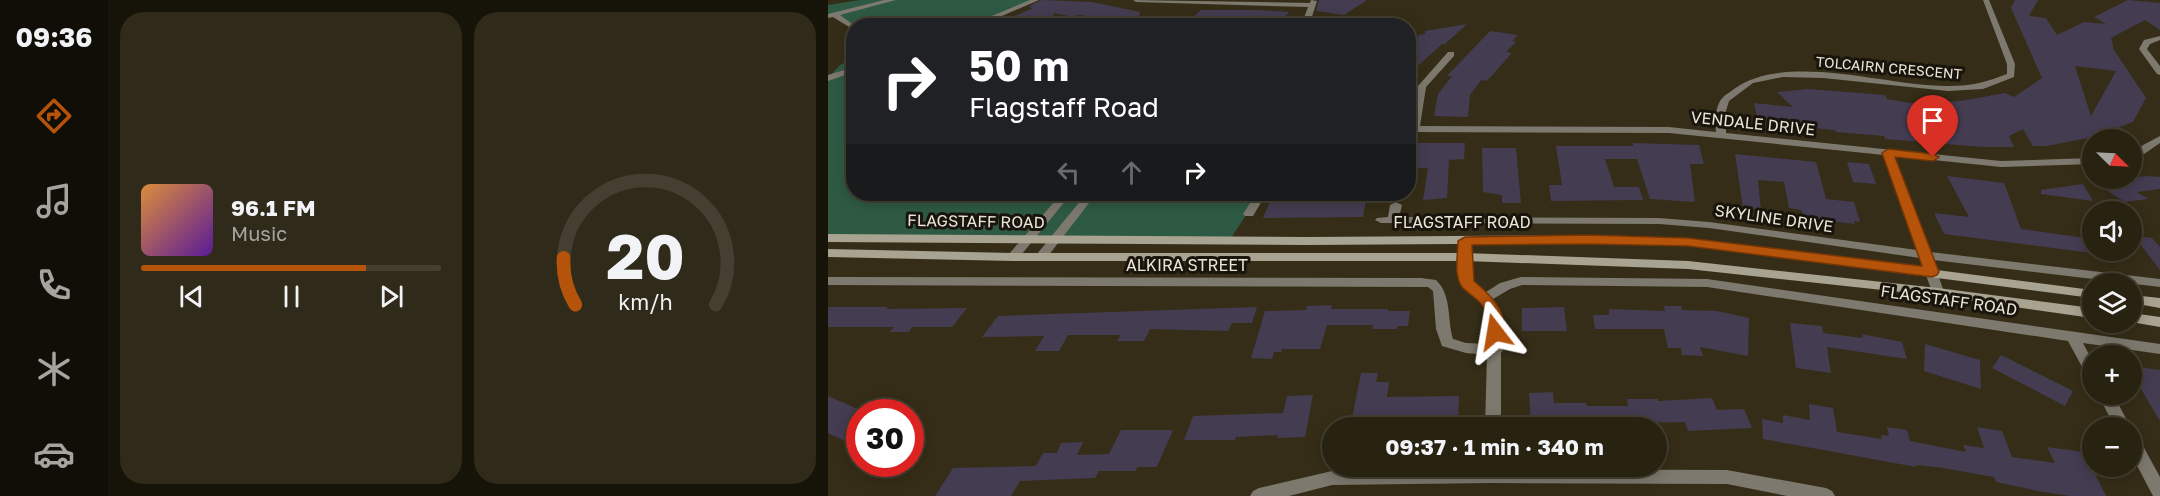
<!DOCTYPE html>
<html lang="en">
<head>
<meta charset="utf-8">
<style>
  :root { --surface:#282211; --page:#302a1a; --text:#f1f3f6; --muted:#a5a49f; --line:#443f31; --accent:#b45309 }
  body { margin:0; font-family:"Golos Text",sans-serif; background:var(--page); color:var(--text); height:100vh; display:flex; flex-direction:column; font-size:22px; white-space:nowrap }
  * { box-sizing:border-box; margin:0 }
  p { font-size:20px; color:var(--muted) }
  .icon { flex:none; width:33px; height:33px; fill:none; stroke:currentColor; stroke-width:2; stroke-linecap:round; stroke-linejoin:round }
  .map { position:relative; flex:1; overflow:hidden }
  .side { display:flex; flex-direction:column; gap:12px; padding:12px; background:#161309; width:720px }
  .side>* { flex:none }
  .guide { position:absolute; left:18px; top:18px; width:570px; height:183px; border-radius:24px; box-shadow:0 3px 15px #0003,0 0 0 2px var(--line); background:#202124; color:#fff; overflow:hidden }
  .needle { width:39px; rotate:114deg }
  .buttons { position:absolute; left:1254px; top:129px; display:grid; gap:12px }
  .buttons a { display:grid; place-items:center; width:60px; height:60px; border-radius:50%; background:var(--surface); box-shadow:0 3px 15px #0003,0 0 0 2px var(--line); font-size:30px }
  .speed { position:absolute; left:18px; top:399px; display:flex; gap:12px; font-size:30px; font-weight:700; text-align:center }
  .speed>* { display:grid; place-content:center; width:78px; height:78px; border-radius:50%; background:var(--surface); box-shadow:0 3px 15px #0003,0 0 0 2px var(--line); line-height:1 }
  .speed .limit { border:9px solid #d22; background:#fff; color:#111 }
  .pin { position:absolute; display:grid; place-items:center; width:51px; height:51px; color:#fff; margin:-62px -26px; border-radius:50% 50% 50% 0; rotate:-45deg; box-shadow:0 0 6px #0007 }
  .pin .icon { rotate:45deg }
  .me { position:absolute; width:66px; margin:-33px; rotate:346deg; stroke-linejoin:round; filter:drop-shadow(0 0 4px #0008) }
  .turn { display:flex; align-items:center; gap:21px; height:126px; padding:0 24px; font-size:27px }
  .turn .icon { width:78px; height:78px; stroke-width:2.5 }
  .turn b { display:block; font-size:42px; line-height:51px }
  .lanes { display:flex; align-items:center; height:57px; padding:0 24px; background:#0003; justify-content:center; gap:30px; direction:ltr }
  .lanes .off { opacity:.35 }
  .side .widget { flex:1; display:flex; flex-direction:column; justify-content:center; gap:9px; min-width:0; padding:0 21px; border-radius:24px; background:var(--page) }
  .side .dial { align-items:center; gap:0 }
  .dial svg { height:156px; overflow:visible; fill:none; stroke:var(--line); stroke-width:7; stroke-linecap:round; text-anchor:middle }
  .dial text { fill:var(--text); stroke:none }
  .song { display:flex; align-items:center; gap:18px }
  .cover { width:72px; height:72px; border-radius:9px; background:linear-gradient(135deg,hsl(30 70% 55%),hsl(270 70% 35%)) }
  .played { height:6px; border-radius:3px; background:linear-gradient(90deg,var(--accent) 75%,var(--line) 75%) }
  .keys { display:flex; justify-content:space-around; direction:ltr }
  .side .tiles { flex:1; display:grid; gap:12px; grid-template-columns:repeat(2,1fr) }
  .trip { position:absolute; left:494px; top:417px; width:345px; height:60px; border-radius:30px; background:var(--surface); box-shadow:0 3px 15px #0003,0 0 0 2px var(--line); font-weight:700; line-height:60px; text-align:center }
  main { display:flex; flex:1; min-height:0 }
  .tab-bar { display:flex; flex-direction:column; width:108px; justify-content:space-around; align-items:center; background:#100e07; color:var(--muted) }
  .tab-bar .icon { width:42px; height:42px }
  .tab-bar .selected { color:var(--accent) }
  .tab-bar b { font-size:27px; color:var(--text) }
  .map>svg:first-child { display:block }
  .green { fill:#2e5a43 }
  .building { fill:#443c51; fill-rule:evenodd }
  .lines { fill:none; stroke-linecap:round; stroke-linejoin:round }
  .minor { fill:#7d796e; fill-rule:evenodd }
  .secondary { fill:#a9a392; fill-rule:evenodd }
  .route { fill:#b45309; stroke:#753606; stroke-width:1.5 }
  .labels { text-anchor:middle; stroke-width:6; stroke-linejoin:round; paint-order:stroke }
  .far-street-label { font-size:14px; fill:#ebe6d9; stroke:#19150c }
  .street-label { font-size:16px; fill:#ebe6d9; stroke:#19150c }
</style>
</head>
<body>
<main>
<nav class="tab-bar">
<b>09:36</b>
<svg class="icon selected" aria-label="directions" viewBox="0 0 24 24"><path d="M12 3l9 9-9 9-9-9zM9 14v-3h6M13 9l2 2-2 2"/></svg>
<svg class="icon" aria-label="music" viewBox="0 0 24 24"><path d="M9 18V5l10-2v13"/><circle cx="6" cy="18" r="3"/><circle cx="16" cy="16" r="3"/></svg>
<svg class="icon" aria-label="phone" viewBox="0 0 24 24"><path d="M5 4h4l2 5-3 2q2 4 5 5l2-3 5 2v4C11 20 4 13 5 4z"/></svg>
<svg class="icon" aria-label="climate" viewBox="0 0 24 24"><path d="M12 3v18M4 7l16 10M4 17L20 7"/></svg>
<svg class="icon" aria-label="car" viewBox="0 0 24 24"><path d="M5 17H2v-5l4-1 3-4h7l3 4 3 1v5h-3M9 17h6M6 11h13"/><circle cx="7" cy="17" r="2"/><circle cx="17" cy="17" r="2"/></svg>
</nav>
<section class="side">
<div class="tiles">
<div class="widget">
<div class="song"><i class="cover"></i><div><b>96.1 FM</b><p>Music</p></div></div>
<div class="played"></div>
<div class="keys"><svg class="icon" aria-label="previous" viewBox="0 0 24 24"><path d="M18 5L8 12l10 7zM5 5v14"/></svg><svg class="icon" aria-label="pause" viewBox="0 0 24 24"><path d="M8 5v14M16 5v14"/></svg><svg class="icon" aria-label="next" viewBox="0 0 24 24"><path d="M6 5l10 7-10 7zM19 5v14"/></svg></div>
</div>
<div class="widget dial"><svg viewBox="0 0 100 80">
<path d="M14 69A42 42 0 1 1 86 69"/>
<path d="M14 69A42 42 0 0 1 8 45" stroke="#b45309"/>
<text x="50" y="56" font-size="32" font-weight="700">20</text>
<text x="50" y="72" font-size="11">km/h</text>
</svg></div>
</div>
</section>
<div class="map">
<svg width="1332" height="496" viewBox="0 0 1332 496">
  <rect width="100%" height="100%" fill="#352d17"/>
  <!-- green -->
  <g class="green">
    <path d="M32,0h176l-65,25 -117,1 -19,-11 -7,1v-11z"/>
    <path d="M224,19l165,6 -180,1z"/>
    <path d="M25,58l1,136h406l-31,47 -401,-3v-160l12,-13z"/>
  </g>
  <!-- building -->
  <g class="building">
    <path d="M213,0l51,2 48,10 -2,10 -60,-7 -5,2 -19,-4 -2,13h-60l41,-18 -5,-1z"/>
    <path d="M491,0h48l-23,15 -28,-4z"/>
    <path d="M1187,0h23l-9,16 17,2 11,17 27,-13 22,2 -12,-7 34,-17 32,3v27l-15,-10 -34,18 3,12 32,48 -13,24 -39,15 -48,9h-13l-10,-17 -14,7 5,11h-31l-98,-8 -1,-3 -48,-4 -1,-2 -77,-7 -4,-20 39,4 -16,-15 31,-3 77,6 2,4 24,4 50,-2 44,-8 9,4 28,-19 -31,-70zM1247,66l41,5 -25,45z"/>
    <path d="M373,10h57l31,2 -11,14 -91,-3z"/>
    <path d="M639,24l-22,20h-3l-34,31v-36l11,-2 -1,-2 7,-1v-3z"/>
    <path d="M662,31l28,4 -6,6 4,1 -10,10 6,1 -25,28 -6,-1 -11,15 -2,22 -34,-1 4,-22 14,-18h-5z"/>
    <path d="M580,143h57l-1,16 -15,1 -2,38 -24,2 5,-32h-20z"/>
    <path d="M805,143l66,2 5,19h-14l5,38 -45,-3 -13,-40h-32l9,28h25l4,13 -92,1 -2,-16h13l-6,-39h77z"/>
    <path d="M654,148h34l5,55h-19v-8l-19,-3z"/>
    <path d="M907,154l81,8 10,37 28,3 6,20 -6,-1 1,3 -52,-6 -2,-8 -12,-2 -5,-26 -26,-2 3,30 -18,-2z"/>
    <path d="M1019,162l22,2 7,20 -23,-2z"/>
    <path d="M1119,176l57,7 17,46 71,10v14l-148,-19 -10,-21 35,4z"/>
    <path d="M1319,176l13,1v12l-23,3 11,7 -23,3 -30,-19z"/>
    <path d="M1255,184l10,17 -52,-7v-4z"/>
    <path d="M445,194h94l-4,23 -100,1z"/>
    <path d="M1305,235l19,3 8,9v23z"/>
    <path d="M504,305l-1,4h57v2h22l-2,15h-11v3h-25l1,-4h-46l-7,24h-38l-1,3h-7l-2,7 -21,-1 14,-47 41,-1 1,-4z"/>
    <path d="M836,306h17l1,4 35,1 32,7 -1,38 -48,-9 3,9 -21,-1 -1,-7h-13l-4,-19h-69l-2,-14h16v-6l56,2z"/>
    <path d="M0,307h60l-2,2 81,-1 -15,19h-40l-3,5h-20l5,-5h-66z"/>
    <path d="M429,307l-5,16h-20l-4,8 -78,-2 -6,12h-27l4,-6h-53l-9,16h-24l9,-15 -62,1 16,-21z"/>
    <path d="M736,307l3,24h-45v-23z"/>
    <path d="M962,323l32,3 1,7 40,5 -1,-4 40,8 5,17 -80,-12 4,26 -35,-5z"/>
    <path d="M1097,344l55,16 1,29 -57,-18z"/>
    <path d="M1173,355l72,36 -8,15 -73,-38z"/>
    <path d="M1304,366l28,4v51l-28,-47z"/>
    <path d="M533,373h17l-2,9h13l-2,15 72,-1 -1,31 -108,1z"/>
    <path d="M725,392l1,11h32l1,3h41l-1,-7h31v2l54,-3 5,12 27,-1 8,19 -64,3 -3,-9 -49,1 1,5h-36v-4l-70,1 -2,-32z"/>
    <path d="M485,395l-8,42 -28,1 1,-3 -42,2 -1,3h-51l9,-24 90,-3 4,-17z"/>
    <path d="M0,396l32,14v38l-32,-15z"/>
    <path d="M981,404l24,4 4,24 45,7 -1,-4 8,1 -2,-9 20,3 3,11 56,11 -3,-7 21,3 -7,-21 25,4 10,26 43,6 -8,-16 37,5 22,44h-35l-28,-4 -47,-10 -2,-5 -57,-10 -22,-2 1,2 -153,-28 -1,-20 21,4v-8l27,5z"/>
    <path d="M293,430h52l-16,37h-20l-1,4h-37l-4,7 -75,3 -9,15h-76l18,-28 83,-2 7,-13h14l4,-10 22,-1 -6,13 32,-1z"/>
  </g>
  <g class="lines">
    <!-- minor -->
    <g class="minor">
      <path d="M56,0h12l-56,15 15,11h-1v4l-21,-13 -5,1v-4z"/>
      <path d="M202,0h9l-60,26h-11z"/>
      <path d="M305,0l177,3 1,-3 6,1 -8,25h-8l7,-19 -172,-5z"/>
      <path d="M1155,0h6l26,64 -1,13 -31,12 -35,2 -125,-13 -40,-1 -30,6 -24,18 -3,10v22l275,28 91,-3v6l-91,3 -107,-11 36,96 230,27v8l-227,-27 11,32 -6,4 -6,-4 -12,-34 -211,-30 -50,-4 -278,-1 -6,-3 2,-2 11,-1 2,-12 6,-3 6,3 -3,12 260,1 50,4 208,28 -33,-95 -215,-22 -261,-1 10,-46 30,-34h6v4l-28,31 -6,39 249,1 47,5c-1,-11 -1,-22 4,-31 4,-6 9,-8 14,-12 54,-38 153,-2 215,-3 24,0 37,-4 58,-12v-10z"/>
      <path d="M1332,36v4l-10,4 -3,5 13,17v9l-3,-1 -18,-25 5,-9z"/>
      <path d="M26,67v5l-26,9v-6z"/>
      <path d="M1332,136v7l-16,11 -12,3v-6z"/>
      <path d="M233,194h10l-54,66h-8l-2,-3 2,-3z"/>
      <path d="M258,194h10l-51,66h-8l-2,-3 2,-3z"/>
      <path d="M428,194h10l-13,22h-8l-2,-2z"/>
      <path d="M637,237l6,4v35l3,6 12,10 14,-9 21,-6 186,2 453,65v10l-77,-11 9,17v18l-5,-2 -19,-35 -361,-54 -185,-2 -12,4 -17,10 9,14 -1,34 2,3 -2,3v75h-16l2,-73 -21,-2 -24,-7 -6,-17 -3,-38 -5,-4 -600,-2v-8l593,1 15,2c16,15 11,39 17,59l13,4 21,1 1,-31 -8,-12 -17,-14 -4,-11v-35z"/>
      <path d="M1270,394h15l18,34h-16z"/>
      <path d="M1304,435l6,2 22,40v19h-7l-21,-40z"/>
      <path d="M663,469l236,1 99,18 6,3 3,5h-48l-60,-12 -236,-1 -159,2 -43,11h-39l3,-5 6,-3 73,-17z"/>
    </g>
    <!-- secondary -->
    <g class="secondary">
      <path d="M0,234l479,3 280,-2 101,3 404,52v8l-404,-52 -101,-3 -280,2 -479,-3z"/>
      <path d="M0,249l185,4h452l223,8 250,27 154,20v10l-154,-22 -250,-27 -223,-8h-452l-185,-4z"/>
      <path d="M1304,295l28,3v10l-28,-5z"/>
      <path d="M1304,313l28,4v10l-29,-5z"/>
    </g>
  </g>
  <!-- route -->
  <path class="route" d="M1060,149l45,5 6,3 -6,4 -38,-4 44,115 -2,3 -5,2 -244,-31 -101,-2 -115,1 2,36c15,13 38,33 27,55h-11c-4,-8 0,-16 -4,-24 -4,-11 -15,-16 -23,-24 -10,-11 -5,-33 -5,-47l7,-4 122,-2 101,3 234,28 -40,-113z"/>
  <g class="labels">
    <!-- far-street labels -->
    <g class="far-street-label">
      <text transform="translate(1061 68) rotate(5)" y="5">TOLCAIRN CRESCENT</text>
    </g>
    <!-- street labels -->
    <g class="street-label">
      <text transform="translate(925 123) rotate(6)" y="6">VENDALE DRIVE</text>
      <text transform="translate(946 218) rotate(8)" y="6">SKYLINE DRIVE</text>
      <text transform="translate(148 221) rotate(1)" y="6">FLAGSTAFF ROAD</text>
      <text x="634" y="228">FLAGSTAFF ROAD</text>
      <text x="359" y="271">ALKIRA STREET</text>
      <text transform="translate(1121 300) rotate(8)" y="6">FLAGSTAFF ROAD</text>
    </g>
  </g>
</svg>
<div class="buttons">
<a><svg class="needle" viewBox="-14 -14 28 28"><path d="M0-13l5 13h-10z" fill="#e53935"/><path d="M0 13l5-13h-10z" fill="#a5a49f"/></svg></a>
<a><svg class="icon" aria-label="sound" viewBox="0 0 24 24"><path d="M4 9h4l5-4v14l-5-4H4zM17 9q2 3 0 6"/></svg></a>
<a><svg class="icon" aria-label="layers" viewBox="0 0 24 24"><path d="M12 4l9 5-9 5-9-5zM3 14l9 5 9-5"/></svg></a>
<a>+</a>
<a>−</a>
</div>
<div class="speed"><div class="limit">30</div></div>
<div class="pin" style="left:1105px;top:157px;background:#d93025"><svg class="icon" aria-label="arrive" viewBox="0 0 24 24"><path d="M6 21V4h12l-3 4 3 4H6"/></svg></div>
<svg class="me" style="left:667px;top:332px" viewBox="-20 -20 40 40"><path d="M0-17L14 15 0 8-14 15z" fill="#b45309" stroke="#fff" stroke-width="4"/></svg>
<div class="trip">09:37 · 1 min · 340 m</div>
<div class="guide">
<div class="turn"><svg class="icon" aria-label="right" viewBox="0 0 24 24"><path d="M7 20v-9h11M14 6l5 5-5 5"/></svg><div><b>50 m</b>Flagstaff Road</div></div>
<div class="lanes"><svg class="icon off" aria-label="left" viewBox="0 0 24 24"><path d="M17 20v-9H6M10 6l-5 5 5 5"/></svg><svg class="icon off" aria-label="ahead" viewBox="0 0 24 24"><path d="M12 20V5M6 11l6-6 6 6"/></svg><svg class="icon" aria-label="right" viewBox="0 0 24 24"><path d="M7 20v-9h11M14 6l5 5-5 5"/></svg></div>
</div>
</div>
</main>
</body>
</html>
